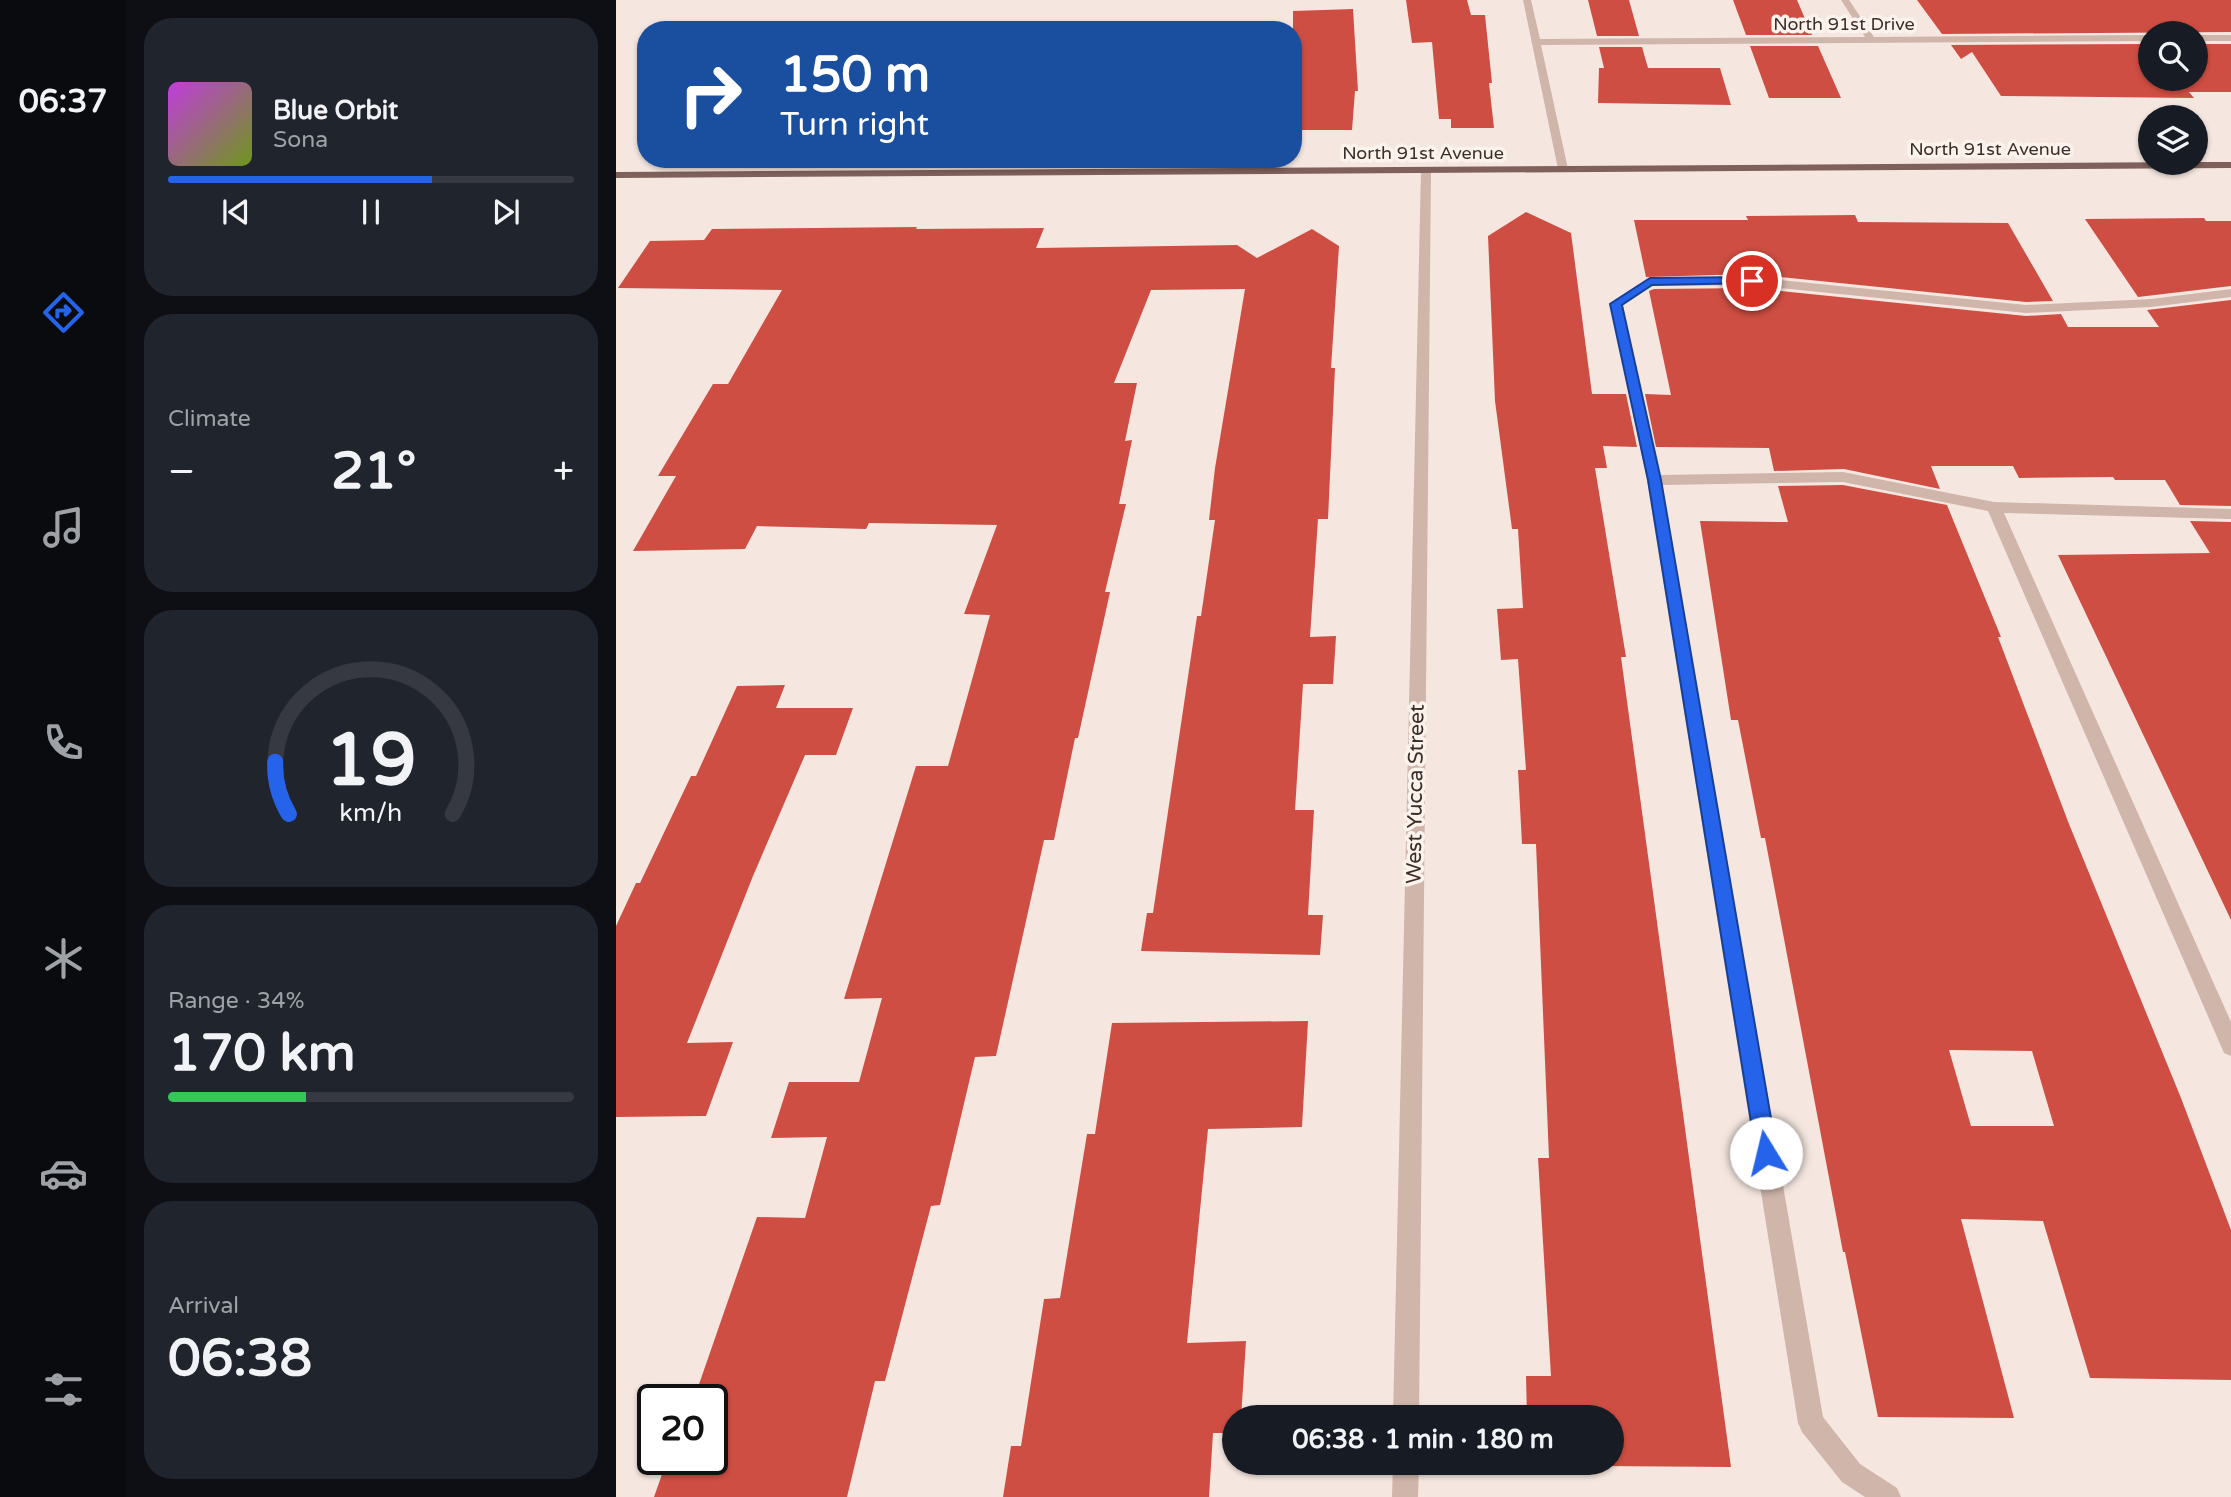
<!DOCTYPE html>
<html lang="en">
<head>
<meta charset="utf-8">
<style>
  :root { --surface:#171b24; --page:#20242c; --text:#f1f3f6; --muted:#9ea1a6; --line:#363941; --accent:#2563eb }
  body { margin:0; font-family:"Varela Round",sans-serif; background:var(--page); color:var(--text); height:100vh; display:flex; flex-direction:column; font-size:26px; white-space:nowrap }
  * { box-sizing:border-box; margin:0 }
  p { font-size:23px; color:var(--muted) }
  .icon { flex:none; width:38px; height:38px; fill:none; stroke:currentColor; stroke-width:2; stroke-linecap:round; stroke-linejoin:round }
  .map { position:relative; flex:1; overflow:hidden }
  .details { display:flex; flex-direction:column; gap:18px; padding:18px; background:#0d0f14; width:490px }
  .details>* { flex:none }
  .guide { position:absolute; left:21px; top:21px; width:665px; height:147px; border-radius:28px; box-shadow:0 2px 5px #0004; background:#1a4fa0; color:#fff; overflow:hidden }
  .buttons { position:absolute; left:1522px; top:21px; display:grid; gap:14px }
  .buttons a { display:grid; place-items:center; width:70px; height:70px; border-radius:50%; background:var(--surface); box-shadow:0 2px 5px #0004; font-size:35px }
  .speed { position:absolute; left:21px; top:1384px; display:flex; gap:14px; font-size:35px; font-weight:700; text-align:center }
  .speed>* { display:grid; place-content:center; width:91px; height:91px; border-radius:50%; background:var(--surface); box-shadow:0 2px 5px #0004; line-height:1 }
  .speed .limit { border:4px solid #111; border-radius:10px; background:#fff; color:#111 }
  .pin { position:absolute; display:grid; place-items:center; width:60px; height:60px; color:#fff; margin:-30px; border:4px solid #fff; border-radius:50%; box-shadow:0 2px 7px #0007 }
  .me { position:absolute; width:77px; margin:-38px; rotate:351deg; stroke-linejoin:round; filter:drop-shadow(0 0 5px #0008) }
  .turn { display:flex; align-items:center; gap:24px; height:147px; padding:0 28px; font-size:32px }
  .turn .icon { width:91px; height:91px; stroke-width:2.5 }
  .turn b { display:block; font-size:49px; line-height:60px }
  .big { font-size:52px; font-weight:700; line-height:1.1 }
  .details .widget { flex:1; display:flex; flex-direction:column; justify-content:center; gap:10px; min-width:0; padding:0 24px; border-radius:28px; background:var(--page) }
  .details .dial { align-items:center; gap:0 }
  .dial svg { height:182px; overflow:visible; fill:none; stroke:var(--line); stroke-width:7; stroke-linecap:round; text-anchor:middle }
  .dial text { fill:var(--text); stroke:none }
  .song { display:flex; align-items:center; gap:21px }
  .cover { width:84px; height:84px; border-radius:10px; background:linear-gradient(135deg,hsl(290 70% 55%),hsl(80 70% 35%)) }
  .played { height:7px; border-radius:4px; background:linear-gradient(90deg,var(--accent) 65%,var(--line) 65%) }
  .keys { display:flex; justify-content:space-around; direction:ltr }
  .heat { display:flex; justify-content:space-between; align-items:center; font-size:38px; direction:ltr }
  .charge { height:10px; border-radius:5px; background:linear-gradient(90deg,#34c759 34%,var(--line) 0) }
  .trip { position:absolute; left:606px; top:1405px; width:402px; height:70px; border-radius:35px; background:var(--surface); box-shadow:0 2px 5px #0004; font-weight:700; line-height:70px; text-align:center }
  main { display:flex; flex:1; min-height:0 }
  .menu { display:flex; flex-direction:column; width:126px; justify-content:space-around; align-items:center; background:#090b0e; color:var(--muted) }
  .menu .icon { width:49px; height:49px }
  .menu .active { color:var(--accent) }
  .menu b { font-size:32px; color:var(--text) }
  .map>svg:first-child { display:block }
  .building { fill:#cf4e43; fill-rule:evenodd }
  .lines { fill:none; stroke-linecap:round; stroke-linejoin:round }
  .minor { fill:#cfb5aa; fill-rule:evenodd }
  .major { fill:#7f605a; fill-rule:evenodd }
  .route { fill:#2563eb; stroke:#184099; stroke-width:2 }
  .labels { text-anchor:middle; stroke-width:7; stroke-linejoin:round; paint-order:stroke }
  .far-street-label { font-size:18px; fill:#3c2d2a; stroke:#fcf3ed }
  .street-label { font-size:21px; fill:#3c2d2a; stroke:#fcf3ed }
</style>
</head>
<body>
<main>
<nav class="menu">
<b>06:37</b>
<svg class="icon active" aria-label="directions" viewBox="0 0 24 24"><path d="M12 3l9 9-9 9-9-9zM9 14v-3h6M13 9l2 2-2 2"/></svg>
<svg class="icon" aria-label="music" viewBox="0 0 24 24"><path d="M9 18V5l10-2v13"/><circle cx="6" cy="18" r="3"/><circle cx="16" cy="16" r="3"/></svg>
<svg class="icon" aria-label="phone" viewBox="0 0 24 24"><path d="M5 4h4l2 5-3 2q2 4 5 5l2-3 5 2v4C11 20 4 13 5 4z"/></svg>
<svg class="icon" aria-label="climate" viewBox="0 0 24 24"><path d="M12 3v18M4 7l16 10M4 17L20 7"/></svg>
<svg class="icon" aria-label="car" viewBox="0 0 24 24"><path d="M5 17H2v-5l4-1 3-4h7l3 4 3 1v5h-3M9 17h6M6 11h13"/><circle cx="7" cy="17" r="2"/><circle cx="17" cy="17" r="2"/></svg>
<svg class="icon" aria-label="filters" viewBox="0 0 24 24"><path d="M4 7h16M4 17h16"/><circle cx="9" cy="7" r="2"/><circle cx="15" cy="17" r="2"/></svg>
</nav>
<section class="details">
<div class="widget">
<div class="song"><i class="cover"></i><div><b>Blue Orbit</b><p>Sona</p></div></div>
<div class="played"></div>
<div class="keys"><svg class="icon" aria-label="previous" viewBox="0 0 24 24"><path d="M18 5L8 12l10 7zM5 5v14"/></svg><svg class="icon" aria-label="pause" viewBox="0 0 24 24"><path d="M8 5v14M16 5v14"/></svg><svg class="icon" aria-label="next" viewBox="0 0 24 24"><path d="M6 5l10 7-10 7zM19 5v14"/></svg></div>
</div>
<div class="widget"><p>Climate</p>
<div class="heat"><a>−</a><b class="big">21°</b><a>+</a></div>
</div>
<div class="widget dial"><svg viewBox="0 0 100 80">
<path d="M14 69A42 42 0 1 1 86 69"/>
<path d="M14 69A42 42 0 0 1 8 46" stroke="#2563eb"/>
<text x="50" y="56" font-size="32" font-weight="700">19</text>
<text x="50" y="72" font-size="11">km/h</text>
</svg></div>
<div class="widget"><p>Range · 34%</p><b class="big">170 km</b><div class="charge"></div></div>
<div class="widget"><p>Arrival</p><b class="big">06:38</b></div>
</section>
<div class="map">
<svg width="1615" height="1497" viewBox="0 0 1615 1497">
  <rect width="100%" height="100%" fill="#f5e7e0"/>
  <!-- building -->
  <g class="building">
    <path d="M790,0h61l4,15h14l7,68h-3l5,45h-43v-9h-12l-7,-77 -20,1z"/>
    <path d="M972,0h41l10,36h-42z"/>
    <path d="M1117,0h64l15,35h-66z"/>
    <path d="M1301,0h314v32l-289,2z"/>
    <path d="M737,9l5,82h-3l-3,39h-59v-119z"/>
    <path d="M1535,44v35h45v-35h35v48h-42l5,6 -193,-2 -29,-44 -11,7 -10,-14z"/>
    <path d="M1134,46h68l23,52h-72z"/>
    <path d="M983,47h43l6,21h72l11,37 -133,-2 1,-35h5z"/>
    <path d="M910,212l45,21 21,161h34l11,53 -34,-1 4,22h-12l31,189h-5l110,810 -133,-1v-3h14v-45h-85l-1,-42h25l-13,-218h11l-13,-314h-14l-4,-74h8l-8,-111 -17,1 -4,-51 26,-1 -5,-79h-6l-17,-128 -7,-165z"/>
    <path d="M1239,215l3,7 150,1 45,78 -27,1 -274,-28 -106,3 -12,-57h114l-2,-4z"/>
    <path d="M1588,218l2,3h25v65l-93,11 -53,-78z"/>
    <path d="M301,227l-1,2 128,-1 -8,20 201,-3 20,13 55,-29 27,17 -8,122h4l-7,151h-10l-8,118 26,-1 -3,48h-30l-8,126h19l-6,105h15l-3,40 -179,-4 6,-38h6l44,-297h4l14,-96h-6l6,-52 30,-179 -94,1 -37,93h23l-12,58 7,-1 -13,64h7l-21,88h5l-32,146h-3l-21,102h-10l-48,216 -21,1 -35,148 -9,1 -46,175h-10l-28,116h-193l13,-37h45v-60h-26l2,-7h8l61,-176 48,1 22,-81 -56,1 18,-56h70l23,-84 -38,1 72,-233h32l42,-151 -26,-1 33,-89 -128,-2 -3,6 -109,-3 -12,23 -112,2 43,-75h-18l55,-92h15l54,-94 -164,-2 32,-47 54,-1 8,-11z"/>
    <path d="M1136,288l274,28 35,-2 7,13h91l-12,-17 84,-10v206l-51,-1 -15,-25h-50l-2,-3 -94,1 -6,-12h-82l9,23 -96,-20 -70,2 -5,-23 -113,-1 -11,-53 26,1 -22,-104 5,-2z"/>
    <path d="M1227,485l104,20 54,132h-3l71,187 112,274 50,132v150l-141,-2 -47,-157 -82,-2 53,199 -136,-1 -33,-165h-2l-78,-414h-4l-23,-118h-7l-31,-199 88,1 -10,-36zM1333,1050l83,1 22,75h-83z"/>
    <path d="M1574,521l41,1v398l-173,-365 152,-2z"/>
    <path d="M169,685l-9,23h77l-17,47h-31l-52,121 -66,167 46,-1 -27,74 -90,1v-191l20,-43h4l51,-107h5l41,-90z"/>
    <path d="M692,1021l-6,106 -94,2 -21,214 59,-2 -5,77h-7v15h-21l-4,64h-206l8,-51h10l23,-147 16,-1 27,-164h8l17,-111z"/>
  </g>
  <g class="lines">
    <!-- minor -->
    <g class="minor">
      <path d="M907,0h8l9,39 325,-2 -24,-37h8l25,37 277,-2v6l-610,4 27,124 -5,3 -5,-3z"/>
      <rect x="1580" y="35" width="35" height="6"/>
      <path d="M810,168l5,3 -12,1247h-26l28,-1247z"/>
      <path d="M1136,277l274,28 125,-6 80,-10v8l-80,10 -125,6 -274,-28 -99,1 -31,19 38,170 183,-3 151,30 237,7v10l-227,-6 227,509v34l-7,-3 -236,-542 -145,-29 -181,3 161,932 37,47 37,24 4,9h-36l-23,-15 -40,-50 -4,-9 -151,-943 -37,-176 40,-26z"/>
      <path d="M777,1463h26l-1,34h-26z"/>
    </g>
    <!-- major -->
    <path class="major" d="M1580,162h35v6l-1615,10v-6z"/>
  </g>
  <!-- route -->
  <path class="route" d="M1136,277l4,1v5l-104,2 -30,20 39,175 116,673 -3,8 -8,2 -7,-2 -3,-8 -108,-673 -38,-176 40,-26z"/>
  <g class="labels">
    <!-- far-street labels -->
    <g class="far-street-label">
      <text x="1228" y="30">North 91st Drive</text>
      <text x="1374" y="155">North 91st Avenue</text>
      <text x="807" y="159">North 91st Avenue</text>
    </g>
    <!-- street labels -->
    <g class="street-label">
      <text transform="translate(799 794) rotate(-89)" y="7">West Yucca Street</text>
    </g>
  </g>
</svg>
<div class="buttons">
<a><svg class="icon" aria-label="search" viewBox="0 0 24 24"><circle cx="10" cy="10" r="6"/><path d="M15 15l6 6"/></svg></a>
<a><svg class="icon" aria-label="layers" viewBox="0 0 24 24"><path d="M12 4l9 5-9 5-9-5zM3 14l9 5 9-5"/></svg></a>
</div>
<div class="speed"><div class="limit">20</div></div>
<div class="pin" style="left:1136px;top:281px;background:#d93025"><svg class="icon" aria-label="arrive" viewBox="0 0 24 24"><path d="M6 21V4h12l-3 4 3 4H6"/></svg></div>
<svg class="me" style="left:1150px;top:1153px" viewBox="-20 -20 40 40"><circle r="19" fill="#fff"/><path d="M0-13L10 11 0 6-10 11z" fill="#2563eb"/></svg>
<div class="trip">06:38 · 1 min · 180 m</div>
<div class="guide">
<div class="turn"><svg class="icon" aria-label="right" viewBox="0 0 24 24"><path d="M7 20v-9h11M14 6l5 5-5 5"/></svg><div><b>150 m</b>Turn right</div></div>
</div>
</div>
</main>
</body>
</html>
